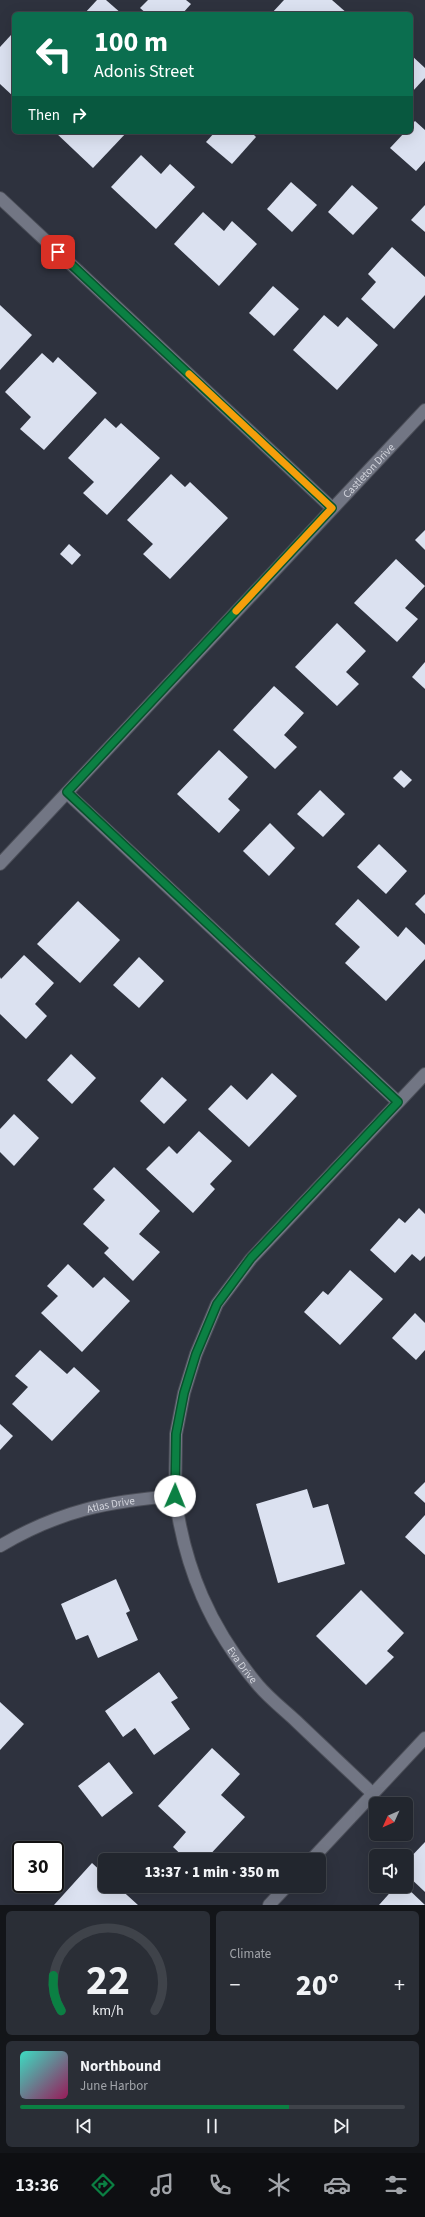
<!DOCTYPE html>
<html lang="en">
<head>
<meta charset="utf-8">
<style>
  :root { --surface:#22262e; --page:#2a2e36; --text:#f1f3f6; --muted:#a2a5aa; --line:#3f434a; --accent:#0b8043 }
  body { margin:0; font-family:"Source Sans 3",sans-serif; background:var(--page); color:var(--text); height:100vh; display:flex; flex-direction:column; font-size:15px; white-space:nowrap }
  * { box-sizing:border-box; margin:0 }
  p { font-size:13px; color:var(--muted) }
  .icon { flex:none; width:22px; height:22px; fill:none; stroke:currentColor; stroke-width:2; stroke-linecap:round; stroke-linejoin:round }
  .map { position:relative; height:1905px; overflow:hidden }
  .sheet { display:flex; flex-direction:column; gap:6px; padding:6px; background:#131519; flex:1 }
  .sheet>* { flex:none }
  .guide { position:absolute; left:12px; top:12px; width:401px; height:122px; border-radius:6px; box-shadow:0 4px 16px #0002,0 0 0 1px var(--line); background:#0b6e4f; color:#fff; overflow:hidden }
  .needle { width:26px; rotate:225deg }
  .buttons { position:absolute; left:369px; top:1797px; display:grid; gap:8px }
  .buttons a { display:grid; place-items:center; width:44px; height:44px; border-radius:6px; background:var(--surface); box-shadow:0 4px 16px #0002,0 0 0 1px var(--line); font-size:20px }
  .speed { position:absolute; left:12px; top:1841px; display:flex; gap:8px; font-size:20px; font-weight:700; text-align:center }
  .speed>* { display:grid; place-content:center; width:52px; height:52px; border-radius:50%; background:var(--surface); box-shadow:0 4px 16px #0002,0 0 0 1px var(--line); line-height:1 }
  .speed .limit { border:2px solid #111; border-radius:6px; background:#fff; color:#111 }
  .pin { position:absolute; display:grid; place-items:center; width:34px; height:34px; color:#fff; margin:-17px; border-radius:8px; box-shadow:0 2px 6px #0006 }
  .me { position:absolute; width:44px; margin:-22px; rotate:1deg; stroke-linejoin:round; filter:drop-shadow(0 0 3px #0008) }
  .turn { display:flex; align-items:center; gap:14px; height:84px; padding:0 16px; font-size:18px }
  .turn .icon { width:52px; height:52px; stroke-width:2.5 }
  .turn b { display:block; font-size:28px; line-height:34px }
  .then { display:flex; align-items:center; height:38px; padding:0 16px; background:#0003; gap:8px; font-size:15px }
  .big { font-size:30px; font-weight:800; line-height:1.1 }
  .sheet .card { flex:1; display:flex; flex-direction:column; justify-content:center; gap:6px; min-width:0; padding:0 14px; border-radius:6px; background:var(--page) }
  .sheet .dial { align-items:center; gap:0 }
  .dial svg { height:104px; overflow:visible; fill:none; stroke:var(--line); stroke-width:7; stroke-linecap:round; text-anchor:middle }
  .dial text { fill:var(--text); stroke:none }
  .song { display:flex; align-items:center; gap:12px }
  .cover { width:48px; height:48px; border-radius:6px; background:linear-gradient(135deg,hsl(170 70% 55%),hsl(330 70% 35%)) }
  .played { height:4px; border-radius:2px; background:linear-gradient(90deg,var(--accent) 70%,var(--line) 70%) }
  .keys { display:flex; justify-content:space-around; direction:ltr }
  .heat { display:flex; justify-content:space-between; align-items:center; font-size:22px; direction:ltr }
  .sheet .tiles { flex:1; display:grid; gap:6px; grid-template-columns:1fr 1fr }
  .card:last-child { grid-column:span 2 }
  .trip { position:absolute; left:98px; top:1853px; width:228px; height:40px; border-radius:6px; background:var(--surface); box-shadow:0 4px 16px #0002,0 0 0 1px var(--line); font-weight:800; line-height:40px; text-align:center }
  .tab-bar { display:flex; height:64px; justify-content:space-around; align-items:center; background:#0e0f12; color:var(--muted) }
  .tab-bar .icon { width:28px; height:28px }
  .tab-bar .selected { color:var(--accent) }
  .tab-bar b { font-size:18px; color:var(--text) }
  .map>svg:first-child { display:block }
  .building { fill:#dbe1f0 }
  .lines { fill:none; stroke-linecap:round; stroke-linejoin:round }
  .street-casing { stroke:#4b4e58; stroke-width:14 }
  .street { stroke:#727684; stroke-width:12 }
  .route-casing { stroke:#07532c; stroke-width:10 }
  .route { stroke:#0b8043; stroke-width:7 }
  .slow { stroke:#f59e0b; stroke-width:7 }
  .labels { text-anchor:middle; stroke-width:4; stroke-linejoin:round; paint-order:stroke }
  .street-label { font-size:11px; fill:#d3d5dd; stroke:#181a1f }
</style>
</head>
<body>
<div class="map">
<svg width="425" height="1905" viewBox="0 0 425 1905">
  <rect width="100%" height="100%" fill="#2e323e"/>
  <!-- building -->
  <g class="building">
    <path d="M97,0h9l16,14h-38z"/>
    <path d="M148,0h38l5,4 -9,10h-35l-7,-6z"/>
    <path d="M284,0h48l16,14h-77z"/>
    <path d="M11,35l3,3v59l-14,-13v-37z"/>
    <path d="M411,55l14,13v10l-14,15z"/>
    <path d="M415,121l10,9v31l-9,10 -26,-23 15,-16h6v-7z"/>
    <path d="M55,132h72l-34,36z"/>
    <path d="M215,132h36l5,5 -24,27 -26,-22z"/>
    <path d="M141,155l20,19 9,-10 25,23 -39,42 -45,-42z"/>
    <path d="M291,182l26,23 -25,27 -25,-23z"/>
    <path d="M352,185l26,23 -25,27 -25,-23z"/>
    <path d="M425,205v27l-14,-12z"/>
    <path d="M203,212l21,19 8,-10 25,23 -38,42 -45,-42z"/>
    <path d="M392,247l33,30v18l-31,34 -33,-30 15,-17 -8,-8z"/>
    <path d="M273,286l26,23 -25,27 -25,-23z"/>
    <path d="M0,305l32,30 -32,35z"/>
    <path d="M324,315l14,12 9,-10 31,28 -41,45 -44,-40z"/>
    <path d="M42,353l11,10 5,-6 39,36 -53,57 -24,-21 11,-12 -26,-25z"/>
    <path d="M105,418l11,10 5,-5 39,35 -53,57 -24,-22 11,-11 -26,-24z"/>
    <path d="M171,474l14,13 5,-5 38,36 -58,61 -27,-25 10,-10 -26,-24z"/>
    <path d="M425,530v20l-10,-10z"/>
    <path d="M69,544l12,11 -9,10 -12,-11z"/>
    <path d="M396,559l29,27 -20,22 13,11 -21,23 -43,-39z"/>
    <path d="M337,623l29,28 -20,21 13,12 -22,22 -42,-39z"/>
    <path d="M425,662v27l-13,-12z"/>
    <path d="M274,686l30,27 -20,22 13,12 -22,22 -42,-39z"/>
    <path d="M219,750l29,27 -20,22 12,11 -21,23 -42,-39z"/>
    <path d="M401,770l11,10 -8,8 -11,-10z"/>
    <path d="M320,790l25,24 -22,23 -26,-23z"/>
    <path d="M270,823l25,25 -26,28 -26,-25z"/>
    <path d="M379,844l28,27 -21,23 -29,-27z"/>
    <path d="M425,894v20l-10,-10z"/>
    <path d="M358,899l40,38 8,-10 19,18v14l-39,42 -41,-38 15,-16 -25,-23z"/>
    <path d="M78,901l42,39 -40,43 -43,-39z"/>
    <path d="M24,955l30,28 -19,21 12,12 -21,23 -26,-25v-37l1,2z"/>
    <path d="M139,957l25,24 -25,27 -26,-23z"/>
    <path d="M71,1054l25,24 -24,26 -25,-24z"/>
    <path d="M272,1073l25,23 -48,51 -41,-38 23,-24 16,15z"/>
    <path d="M162,1077l25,23 -23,24 -24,-23z"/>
    <path d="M14,1114l25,24 -25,28 -14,-14v-23z"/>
    <path d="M199,1131l33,30 -22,23 5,5 -22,24 -47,-44 23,-23 8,8z"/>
    <path d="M114,1167l46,44 -21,23 21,18 -27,29 -29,-28 5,-5 -26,-24 22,-24 -12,-11z"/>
    <path d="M419,1208l6,6v42l-5,5 -8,-7 -17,19 -25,-23 29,-32 6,5z"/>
    <path d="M68,1264l25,24 11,-11 26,24 -48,51 -41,-39 17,-17 -11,-10z"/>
    <path d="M350,1270l33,29 -43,46 -36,-33 19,-21 5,4z"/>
    <path d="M415,1313l10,10v27l-9,10 -24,-22z"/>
    <path d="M40,1350l27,24 7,-7 26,24 -48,50 -40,-37 16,-17 -13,-11z"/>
    <path d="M0,1424l13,12 -13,14z"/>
    <path d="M425,1482v21l-11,-10z"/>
    <path d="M307,1489l6,19 15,-4 17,60 -67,19 -22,-79z"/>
    <path d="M425,1515v40l-20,-18z"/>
    <path d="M116,1579l14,32 -4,2 12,27 -40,18 -10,-23 -12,5 -15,-36z"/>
    <path d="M361,1590l43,43 -17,18 7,6 -28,28 -50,-49z"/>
    <path d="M159,1672l19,26 -7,4 19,27 -36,26 -19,-27 -12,9 -18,-26z"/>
    <path d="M0,1702l24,22 -24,26z"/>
    <path d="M212,1748l28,26 -19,21 24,22 -40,43h-18l-14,-13 13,-15 -28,-26z"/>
    <path d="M109,1762l24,31 -31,24 -24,-31z"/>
    <path d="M425,1842v50l-19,-18v-12z"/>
    <path d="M92,1863l13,12v11h12l21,19h-84z"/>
    <path d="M396,1886h9l20,19h-46z"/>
  </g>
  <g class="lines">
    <!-- street casing -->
    <g class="street-casing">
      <g id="street">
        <path d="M0,198l332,310"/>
        <path d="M67,793l331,309"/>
        <path id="s1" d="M0,864l425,-454"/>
        <path id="s2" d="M175,1496c10,73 35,132 83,189 11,13 25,24 38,36 25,24 51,48 77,73"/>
        <path id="s3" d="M0,1546c59,-35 108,-45 175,-50l1,-62 8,-41 12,-39 21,-50 34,-45 174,-185"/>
        <path d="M311,1860l114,-122"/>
        <path d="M269,1905l18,-19"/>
      </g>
    </g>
    <!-- street -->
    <use href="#street" class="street"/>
  </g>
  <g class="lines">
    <!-- route casing -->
    <g class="route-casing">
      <path id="route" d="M58,252l274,256 -265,284 331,310 -147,156 -34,46 -21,50 -12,39 -8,41 -1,62"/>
    </g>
    <!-- route -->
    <use href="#route" class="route"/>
    <!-- slow -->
    <path class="slow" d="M189,374l143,134 -96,103"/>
  </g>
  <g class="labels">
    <!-- street labels -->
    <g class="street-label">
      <text dy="4" stroke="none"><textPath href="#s1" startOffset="539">Castleton Drive</textPath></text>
      <text dy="4" stroke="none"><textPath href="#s3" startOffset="119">Atlas Drive</textPath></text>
      <text dy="4" stroke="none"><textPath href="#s2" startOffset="184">Eva Drive</textPath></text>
    </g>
  </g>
</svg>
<div class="buttons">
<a><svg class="needle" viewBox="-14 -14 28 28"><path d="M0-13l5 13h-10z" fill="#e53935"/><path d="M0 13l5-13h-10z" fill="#a2a5aa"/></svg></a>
<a><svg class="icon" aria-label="sound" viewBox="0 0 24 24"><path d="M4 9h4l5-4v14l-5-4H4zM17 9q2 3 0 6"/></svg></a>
</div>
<div class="speed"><div class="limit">30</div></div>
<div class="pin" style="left:58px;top:252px;background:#d93025"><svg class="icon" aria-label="arrive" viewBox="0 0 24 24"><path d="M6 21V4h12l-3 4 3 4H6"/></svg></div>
<svg class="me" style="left:175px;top:1496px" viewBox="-20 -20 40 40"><circle r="19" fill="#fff"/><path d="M0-13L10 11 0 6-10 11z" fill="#0b8043"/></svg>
<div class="trip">13:37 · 1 min · 350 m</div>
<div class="guide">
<div class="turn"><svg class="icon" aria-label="left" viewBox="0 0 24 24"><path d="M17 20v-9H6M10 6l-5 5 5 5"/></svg><div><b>100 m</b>Adonis Street</div></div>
<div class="then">Then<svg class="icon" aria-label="right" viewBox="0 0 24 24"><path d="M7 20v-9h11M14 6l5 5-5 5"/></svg></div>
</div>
</div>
<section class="sheet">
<div class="tiles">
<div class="card dial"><svg viewBox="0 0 100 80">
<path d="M14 69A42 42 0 1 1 86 69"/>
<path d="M14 69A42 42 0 0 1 8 42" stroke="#0b8043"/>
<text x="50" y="56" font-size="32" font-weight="700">22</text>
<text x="50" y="72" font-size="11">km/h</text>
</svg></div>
<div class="card"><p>Climate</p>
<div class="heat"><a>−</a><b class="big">20°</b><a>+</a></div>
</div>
<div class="card">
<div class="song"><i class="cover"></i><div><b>Northbound</b><p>June Harbor</p></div></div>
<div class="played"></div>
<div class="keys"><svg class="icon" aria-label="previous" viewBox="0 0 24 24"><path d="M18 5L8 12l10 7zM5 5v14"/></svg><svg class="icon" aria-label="pause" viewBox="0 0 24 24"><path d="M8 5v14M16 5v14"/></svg><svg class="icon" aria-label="next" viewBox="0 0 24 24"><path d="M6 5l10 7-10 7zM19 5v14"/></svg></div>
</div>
</div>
</section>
<nav class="tab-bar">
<b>13:36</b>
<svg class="icon selected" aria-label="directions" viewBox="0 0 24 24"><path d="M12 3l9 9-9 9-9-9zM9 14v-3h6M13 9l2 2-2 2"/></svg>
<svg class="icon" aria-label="music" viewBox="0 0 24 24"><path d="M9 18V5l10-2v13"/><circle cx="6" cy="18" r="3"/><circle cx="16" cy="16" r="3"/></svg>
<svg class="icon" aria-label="phone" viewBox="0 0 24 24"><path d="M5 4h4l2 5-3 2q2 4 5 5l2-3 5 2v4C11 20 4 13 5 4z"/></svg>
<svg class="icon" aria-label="climate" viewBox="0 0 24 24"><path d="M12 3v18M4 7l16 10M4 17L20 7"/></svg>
<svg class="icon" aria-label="car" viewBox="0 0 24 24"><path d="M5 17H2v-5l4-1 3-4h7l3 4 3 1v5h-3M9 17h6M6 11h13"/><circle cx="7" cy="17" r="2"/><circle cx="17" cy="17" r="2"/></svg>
<svg class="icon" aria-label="filters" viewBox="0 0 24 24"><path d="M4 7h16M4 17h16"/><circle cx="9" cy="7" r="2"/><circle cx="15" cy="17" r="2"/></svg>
</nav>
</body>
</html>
